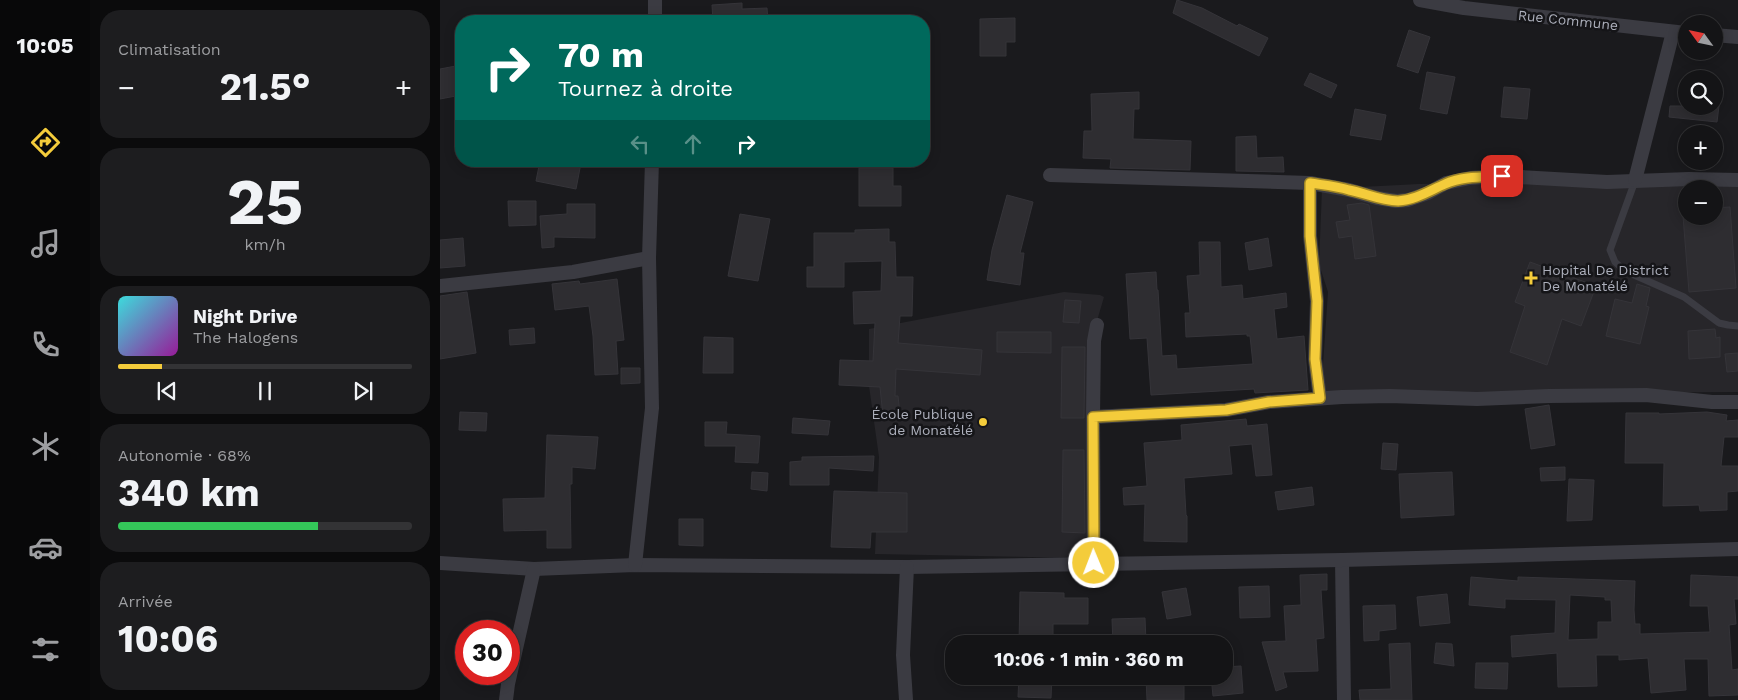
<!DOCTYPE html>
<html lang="fr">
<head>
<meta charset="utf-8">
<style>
  :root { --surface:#141416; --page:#1d1d1f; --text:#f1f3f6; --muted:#9d9ea1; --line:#333335; --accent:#f4cc3b }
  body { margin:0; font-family:"Work Sans",sans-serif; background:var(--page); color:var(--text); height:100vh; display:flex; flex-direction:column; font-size:19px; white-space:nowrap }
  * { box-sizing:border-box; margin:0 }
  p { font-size:16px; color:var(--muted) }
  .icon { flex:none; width:28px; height:28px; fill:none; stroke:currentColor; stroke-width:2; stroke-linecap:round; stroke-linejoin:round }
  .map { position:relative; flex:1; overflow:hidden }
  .sheet { display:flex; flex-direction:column; gap:10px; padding:10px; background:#0b0b0c; width:350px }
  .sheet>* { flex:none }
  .guide { position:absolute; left:15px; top:15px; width:475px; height:152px; border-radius:20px; box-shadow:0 2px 12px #0003,0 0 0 1px var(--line); background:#00695c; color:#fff; overflow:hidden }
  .needle { width:32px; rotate:303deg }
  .tools { position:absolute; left:1238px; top:15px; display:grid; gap:10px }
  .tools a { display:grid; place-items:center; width:45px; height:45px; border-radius:50%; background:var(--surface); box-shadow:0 2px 12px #0003,0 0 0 1px var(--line); font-size:25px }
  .speed { position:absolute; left:15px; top:620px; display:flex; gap:10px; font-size:25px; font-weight:700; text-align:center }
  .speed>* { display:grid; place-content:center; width:65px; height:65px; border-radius:50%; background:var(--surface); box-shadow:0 2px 12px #0003,0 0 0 1px var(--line); line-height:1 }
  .speed .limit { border:8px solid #d22; background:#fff; color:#111 }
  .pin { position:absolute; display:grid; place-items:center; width:42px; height:42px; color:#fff; margin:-21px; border-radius:10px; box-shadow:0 2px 8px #0006 }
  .me { position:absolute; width:55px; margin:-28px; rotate:359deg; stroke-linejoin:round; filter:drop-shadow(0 0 4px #0008) }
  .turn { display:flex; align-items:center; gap:18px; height:105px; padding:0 20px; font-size:22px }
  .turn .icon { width:65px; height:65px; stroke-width:2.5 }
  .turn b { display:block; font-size:35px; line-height:42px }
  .lanes { display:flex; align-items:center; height:48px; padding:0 20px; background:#0003; justify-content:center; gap:25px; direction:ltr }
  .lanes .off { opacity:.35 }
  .big { font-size:38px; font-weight:700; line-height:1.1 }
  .sheet .card { flex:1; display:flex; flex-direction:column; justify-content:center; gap:8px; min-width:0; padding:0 18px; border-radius:20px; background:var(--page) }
  .sheet .dial { align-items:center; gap:0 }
  .dial b { font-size:65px; line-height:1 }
  .song { display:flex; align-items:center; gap:15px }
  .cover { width:60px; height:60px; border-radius:8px; background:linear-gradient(135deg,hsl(180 70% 55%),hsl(300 70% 35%)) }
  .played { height:5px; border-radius:2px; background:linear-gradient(90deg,var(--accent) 15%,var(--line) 15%) }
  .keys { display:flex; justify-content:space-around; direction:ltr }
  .heat { display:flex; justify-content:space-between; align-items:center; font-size:28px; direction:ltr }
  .charge { height:8px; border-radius:4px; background:linear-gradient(90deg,#34c759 68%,var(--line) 0) }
  .trip { position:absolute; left:505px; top:635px; width:288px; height:50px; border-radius:20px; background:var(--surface); box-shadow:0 2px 12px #0003,0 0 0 1px var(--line); font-weight:700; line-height:50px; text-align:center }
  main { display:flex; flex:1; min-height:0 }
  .tabs { display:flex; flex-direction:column; width:90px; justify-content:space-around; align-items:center; background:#080809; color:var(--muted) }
  .tabs .icon { width:35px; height:35px }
  .tabs .selected { color:var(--accent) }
  .tabs b { font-size:22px; color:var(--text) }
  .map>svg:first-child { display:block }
  .built { fill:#27262a; fill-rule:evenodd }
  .building { fill:#2e2d31; stroke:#353439; fill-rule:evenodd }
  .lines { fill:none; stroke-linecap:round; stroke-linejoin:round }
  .service { stroke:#3b3b42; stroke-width:7 }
  .minor { stroke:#3b3b42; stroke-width:14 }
  .route-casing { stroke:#9f8526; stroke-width:12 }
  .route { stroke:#f4cc3b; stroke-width:9 }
  .poi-dot { fill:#f4cc3b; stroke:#151518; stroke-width:2 }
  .labels { text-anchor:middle; stroke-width:5; stroke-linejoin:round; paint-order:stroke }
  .street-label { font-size:14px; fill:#adb0bc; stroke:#151518 }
  .poi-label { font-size:14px; fill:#adb0bc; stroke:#151518; text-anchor:start }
</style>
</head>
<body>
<main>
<nav class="tabs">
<b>10:05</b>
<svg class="icon selected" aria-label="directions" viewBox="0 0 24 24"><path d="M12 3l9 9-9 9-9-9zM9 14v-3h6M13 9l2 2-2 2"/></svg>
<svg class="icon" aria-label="music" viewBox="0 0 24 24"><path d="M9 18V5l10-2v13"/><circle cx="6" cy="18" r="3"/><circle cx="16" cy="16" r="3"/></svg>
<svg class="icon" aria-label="phone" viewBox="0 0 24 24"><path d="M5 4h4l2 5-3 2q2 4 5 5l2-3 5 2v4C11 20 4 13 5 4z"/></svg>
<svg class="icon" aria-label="climate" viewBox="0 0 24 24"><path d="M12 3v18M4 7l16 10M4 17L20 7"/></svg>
<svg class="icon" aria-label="car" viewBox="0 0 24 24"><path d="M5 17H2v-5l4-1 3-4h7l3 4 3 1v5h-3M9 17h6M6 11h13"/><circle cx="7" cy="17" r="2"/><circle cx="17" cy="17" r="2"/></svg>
<svg class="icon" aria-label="filters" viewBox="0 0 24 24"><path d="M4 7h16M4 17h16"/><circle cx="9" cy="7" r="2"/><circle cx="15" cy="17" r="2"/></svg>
</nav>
<section class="sheet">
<div class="card"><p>Climatisation</p>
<div class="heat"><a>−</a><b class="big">21.5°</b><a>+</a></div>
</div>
<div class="card dial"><b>25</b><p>km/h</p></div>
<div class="card">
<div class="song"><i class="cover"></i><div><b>Night Drive</b><p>The Halogens</p></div></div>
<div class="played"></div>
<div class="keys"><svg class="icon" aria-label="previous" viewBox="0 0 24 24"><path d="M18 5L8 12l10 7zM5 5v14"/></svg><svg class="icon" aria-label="pause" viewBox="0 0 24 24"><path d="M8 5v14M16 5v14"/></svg><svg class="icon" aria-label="next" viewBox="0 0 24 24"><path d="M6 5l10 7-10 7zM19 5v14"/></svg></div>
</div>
<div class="card"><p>Autonomie · 68%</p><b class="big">340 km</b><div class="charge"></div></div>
<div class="card"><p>Arrivée</p><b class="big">10:06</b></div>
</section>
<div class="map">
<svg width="1298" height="700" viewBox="0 0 1298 700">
  <rect width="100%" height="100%" fill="#1a1a1d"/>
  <!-- built -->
  <g class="built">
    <path d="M1298,179v213l-417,2 7,-102 -9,-28 3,-75 97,-5zM1246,189h28v27h-28z"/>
    <path d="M624,292l36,3 4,2 -10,34 -6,227 -213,-4 4,-97 -10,-71v-57z"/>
  </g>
  <!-- building -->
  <g class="building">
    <path d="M737,0l25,8 35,18 2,-2 29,14 -9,18 -86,-43z"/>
    <path d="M302,3v6l25,-1 1,13h-55l-1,-16z"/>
    <path d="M575,18v24h-9v14h-26v-37z"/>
    <path d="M969,30l21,7 -12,36 -21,-7z"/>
    <path d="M21,65v30l-21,4v-30z"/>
    <path d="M987,72l28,5 -8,37 -27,-5z"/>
    <path d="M870,73l27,12 -6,13 -27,-13z"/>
    <path d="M1064,87l26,2 -3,30 -26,-2z"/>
    <path d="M699,92v17h-5l-1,30 58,2 -1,29 -80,-2 1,-9 -28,-1 1,-27h8l-1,-37z"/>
    <path d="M1230,106h49l-2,16 -48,-5z"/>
    <path d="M915,109l31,6 -5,25 -31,-5z"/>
    <path d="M816,136l1,22 26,-1 1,15 -48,-1v-34z"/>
    <path d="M100,161h31l10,2 -5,26 -40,-8z"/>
    <path d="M419,168h34v18h8v20h-42z"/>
    <path d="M567,195l26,7 -13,51h4l-4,32 -33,-5 5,-30z"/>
    <path d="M68,201h28v24l-27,1z"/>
    <path d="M922,203l7,2 7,51 -21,3 -3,-23 -13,2 -3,-16 14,-2 -3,-15z"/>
    <path d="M127,204h28v34l-41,-1v10l-12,1 -2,-32 27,-2z"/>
    <path d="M1290,207l6,81 -47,4 -6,-76h31v-8z"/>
    <path d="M300,214l30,5 -12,62 -30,-5z"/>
    <path d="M449,229v13h6l1,35h17l-1,39h-12l-2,27 84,7 -2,25 -84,-6 -1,27h3l2,18 -17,2 -3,-29 -41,-2 1,-25 33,1 2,-38 -21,1 -1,-32 28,-1 1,-30 -38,1v25h-37v-20h7v-34h41v-3z"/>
    <path d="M23,238l2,28 -25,2v-28z"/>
    <path d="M828,238l4,28 -23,4 -4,-27z"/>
    <path d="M759,242h21l1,45 21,-2 1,14 43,-6 1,14 -13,2 3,30 27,-3 4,54 -53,3 -1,-4 -103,6 -4,-57 -17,1 -4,-65 30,-2 1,18h1l4,66 14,-1 1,14 76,-5 -3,-28h-3v-2l-61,3 -1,-24h5l-3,-37 13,-1z"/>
    <path d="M1090,262l66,24 -15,40 -19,-7 -15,46 -37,-13 15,-46 -10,-4z"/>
    <path d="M177,279l7,61 -8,1 2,33 -23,1 -2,-39 -4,-30 -34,4 -3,-26 27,-3 1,3z"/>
    <path d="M1197,284l13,4 -4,18 3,1 -9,37 -34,-8 9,-37 17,4z"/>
    <path d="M27,292l9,61 -36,6v-63z"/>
    <path d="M625,300l16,1 -2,22 -16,-1z"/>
    <path d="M94,328l1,15 -25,2 -1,-15z"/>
    <path d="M1275,329l1,9 4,-1v20l-31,2 -1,-28z"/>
    <path d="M557,332h54v21l-54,-1z"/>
    <path d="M264,337l29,1v35h-30z"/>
    <path d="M622,347h23l-1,71h-23z"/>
    <path d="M1298,353v18l-11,1 -2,-18z"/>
    <path d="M181,368h19v15l-19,1z"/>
    <path d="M1109,405l6,40 -24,4 -6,-40z"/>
    <path d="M20,412l27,1 -1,18 -27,-1z"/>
    <path d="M1267,412l20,3 -1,6 12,-1v17h-14l-3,29h17v25l-11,1v18l-27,1 -1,-6 -36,1 1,-43h-39l1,-50h33v1z"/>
    <path d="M353,418l37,3 -2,14 -36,-2z"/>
    <path d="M806,419l1,7 20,-2 5,51 -16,1 -4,-32 -23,2 3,28 -48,4 2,37 1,1v26l-43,-1 1,-37 -21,1 -1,-17 24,-2 -3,-43 38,-3 -1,-15z"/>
    <path d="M265,422h22l-1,12 34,2 -2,27 -23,-1 1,-16h-31z"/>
    <path d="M107,435l51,2 -3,32 -23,-2v17h-2l1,64h-24v-18l-43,1 -1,-32 42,-1z"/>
    <path d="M943,443l15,1 -2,26 -15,-1z"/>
    <path d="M623,450h21l1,83 -23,-1z"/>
    <path d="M434,456l-1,15 -44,-3v17h-39v-23l12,-1v-4z"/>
    <path d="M1125,467v13l-24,1 -1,-13z"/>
    <path d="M312,472l16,1 -1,18 -16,-2z"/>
    <path d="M1012,472l2,43 -53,3 -2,-44z"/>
    <path d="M1129,479l25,1 -2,40 -25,1z"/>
    <path d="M872,487l2,18 -36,5 -3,-18z"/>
    <path d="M394,491l73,2v39h-36l-1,16 -39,-1z"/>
    <path d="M239,519h24v27l-24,-1z"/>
    <path d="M887,574v16h-6l3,48 -8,1 2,32 -35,1 4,15 -11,4 -14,-49 24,-1 -2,-35 17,-1 -1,-30z"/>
    <path d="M1251,575l47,2v22h-4l2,25 -7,1 3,45 6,-1v26l-29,1 -1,-37h-24l2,31 -35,3 -3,-35 -29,2v-5h-23l1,31 -39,1 -1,-34 -45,4 -1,-21 44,-3 1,-33 -51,-1v9l-36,-3 2,-28 47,4v-4l117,4 -1,29 1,14h5v10l70,-2 -2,-26h-18zM1130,595l35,2v3h6l1,22h-14v17l-30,1z"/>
    <path d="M829,586l1,31 -30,1 -1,-31z"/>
    <path d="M746,588l5,27 -24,4 -5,-27z"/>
    <path d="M580,592l44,1v5h24v26h-35v13h-5v7h-29z"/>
    <path d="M1007,594l3,29 -30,3 -3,-29z"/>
    <path d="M955,605l1,24 -17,2v9l-15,1 -1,-35z"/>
    <path d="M705,618l1,25 -33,1 -1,-25z"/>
    <path d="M970,643l2,57h-52l-1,-10 32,-1 -2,-45z"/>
    <path d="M996,643l16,1 2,22 -20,-3z"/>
    <path d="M1036,663h32l-1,26 -32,-1z"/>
    <path d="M801,666l2,27 -30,3 -2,-20h13v-9z"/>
    <path d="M579,676h33l-1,22 -33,-1z"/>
    <path d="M744,676v24h-37l-1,-22z"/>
  </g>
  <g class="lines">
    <!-- service -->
    <path class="service" d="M1195,181l-25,69 5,12 10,9 59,26 35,26 9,2 10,1"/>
    <!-- minor -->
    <g class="minor">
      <path d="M980,0l44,8 222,25"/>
      <path d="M215,21v-21"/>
      <path d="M1274,35l24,2"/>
      <path d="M610,175l260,8 39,7 28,8 19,3 12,-1 20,-7 18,-10 24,-5 32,-2 105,6 82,-3 49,1"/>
      <path d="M1195,180l38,-148"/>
      <path d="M870,183v53l7,65 -2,58 5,39"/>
      <path d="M0,286l133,-14 76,-14"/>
      <path d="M653,417l1,-76 3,-16"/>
      <path d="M902,560l2,140"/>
      <path d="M0,563l94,6 101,-4 272,2 435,-7 396,-11"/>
      <path d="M654,563l-1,-146 133,-7 43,-8 73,-5 48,-1 87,3 72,-3 97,-1 66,7h26"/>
      <path d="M195,565l17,-157 -3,-150 3,-97"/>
      <path d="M66,700l2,-16 26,-115"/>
      <path d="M466,700l-3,-45 4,-88"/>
    </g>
  </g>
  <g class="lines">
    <!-- route casing -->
    <g class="route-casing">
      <path id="route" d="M654,563l-1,-146 133,-7 43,-8 51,-4 -5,-39 2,-58 -7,-65v-53c13,2 26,3 39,7 16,3 32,11 49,11 17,-1 31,-10 47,-17 17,-8 39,-7 57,-8"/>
    </g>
    <!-- route -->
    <use href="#route" class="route"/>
  </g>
  <!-- markers -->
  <g class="poi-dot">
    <path d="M1088.5 270.5h5v5h5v5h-5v5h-5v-5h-5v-5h5z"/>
    <circle cx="543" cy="422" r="5"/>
  </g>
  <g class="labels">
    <!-- street labels -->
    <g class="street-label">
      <text transform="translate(1128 20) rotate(6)" y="5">Rue Commune</text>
    </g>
    <!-- poi labels -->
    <g class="poi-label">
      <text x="1102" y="275">Hopital De District<tspan x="1102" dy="16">De Monatélé</tspan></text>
      <text x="533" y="419" text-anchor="end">École Publique<tspan x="533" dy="16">de Monatélé</tspan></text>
    </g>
  </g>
</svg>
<div class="tools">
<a><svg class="needle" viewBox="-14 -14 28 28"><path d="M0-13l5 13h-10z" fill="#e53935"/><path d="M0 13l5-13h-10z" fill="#9d9ea1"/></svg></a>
<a><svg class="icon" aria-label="search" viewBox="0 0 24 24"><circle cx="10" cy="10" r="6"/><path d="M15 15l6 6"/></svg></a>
<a>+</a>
<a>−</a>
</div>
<div class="speed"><div class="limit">30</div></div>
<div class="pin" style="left:1062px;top:176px;background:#d93025"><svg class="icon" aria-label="arrive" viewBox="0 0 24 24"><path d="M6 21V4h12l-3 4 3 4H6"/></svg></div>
<svg class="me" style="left:654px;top:563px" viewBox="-20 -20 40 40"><circle r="17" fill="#f4cc3b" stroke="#fff" stroke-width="3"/><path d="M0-11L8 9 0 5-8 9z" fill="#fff"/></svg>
<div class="trip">10:06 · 1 min · 360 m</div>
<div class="guide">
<div class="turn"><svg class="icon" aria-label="right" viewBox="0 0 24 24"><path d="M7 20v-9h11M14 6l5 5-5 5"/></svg><div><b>70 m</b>Tournez à droite</div></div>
<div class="lanes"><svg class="icon off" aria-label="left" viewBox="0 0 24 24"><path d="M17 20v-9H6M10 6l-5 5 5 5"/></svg><svg class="icon off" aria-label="ahead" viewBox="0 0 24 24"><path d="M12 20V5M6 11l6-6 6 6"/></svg><svg class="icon" aria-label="right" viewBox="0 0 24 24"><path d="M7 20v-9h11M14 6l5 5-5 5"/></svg></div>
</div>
</div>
</main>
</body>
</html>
